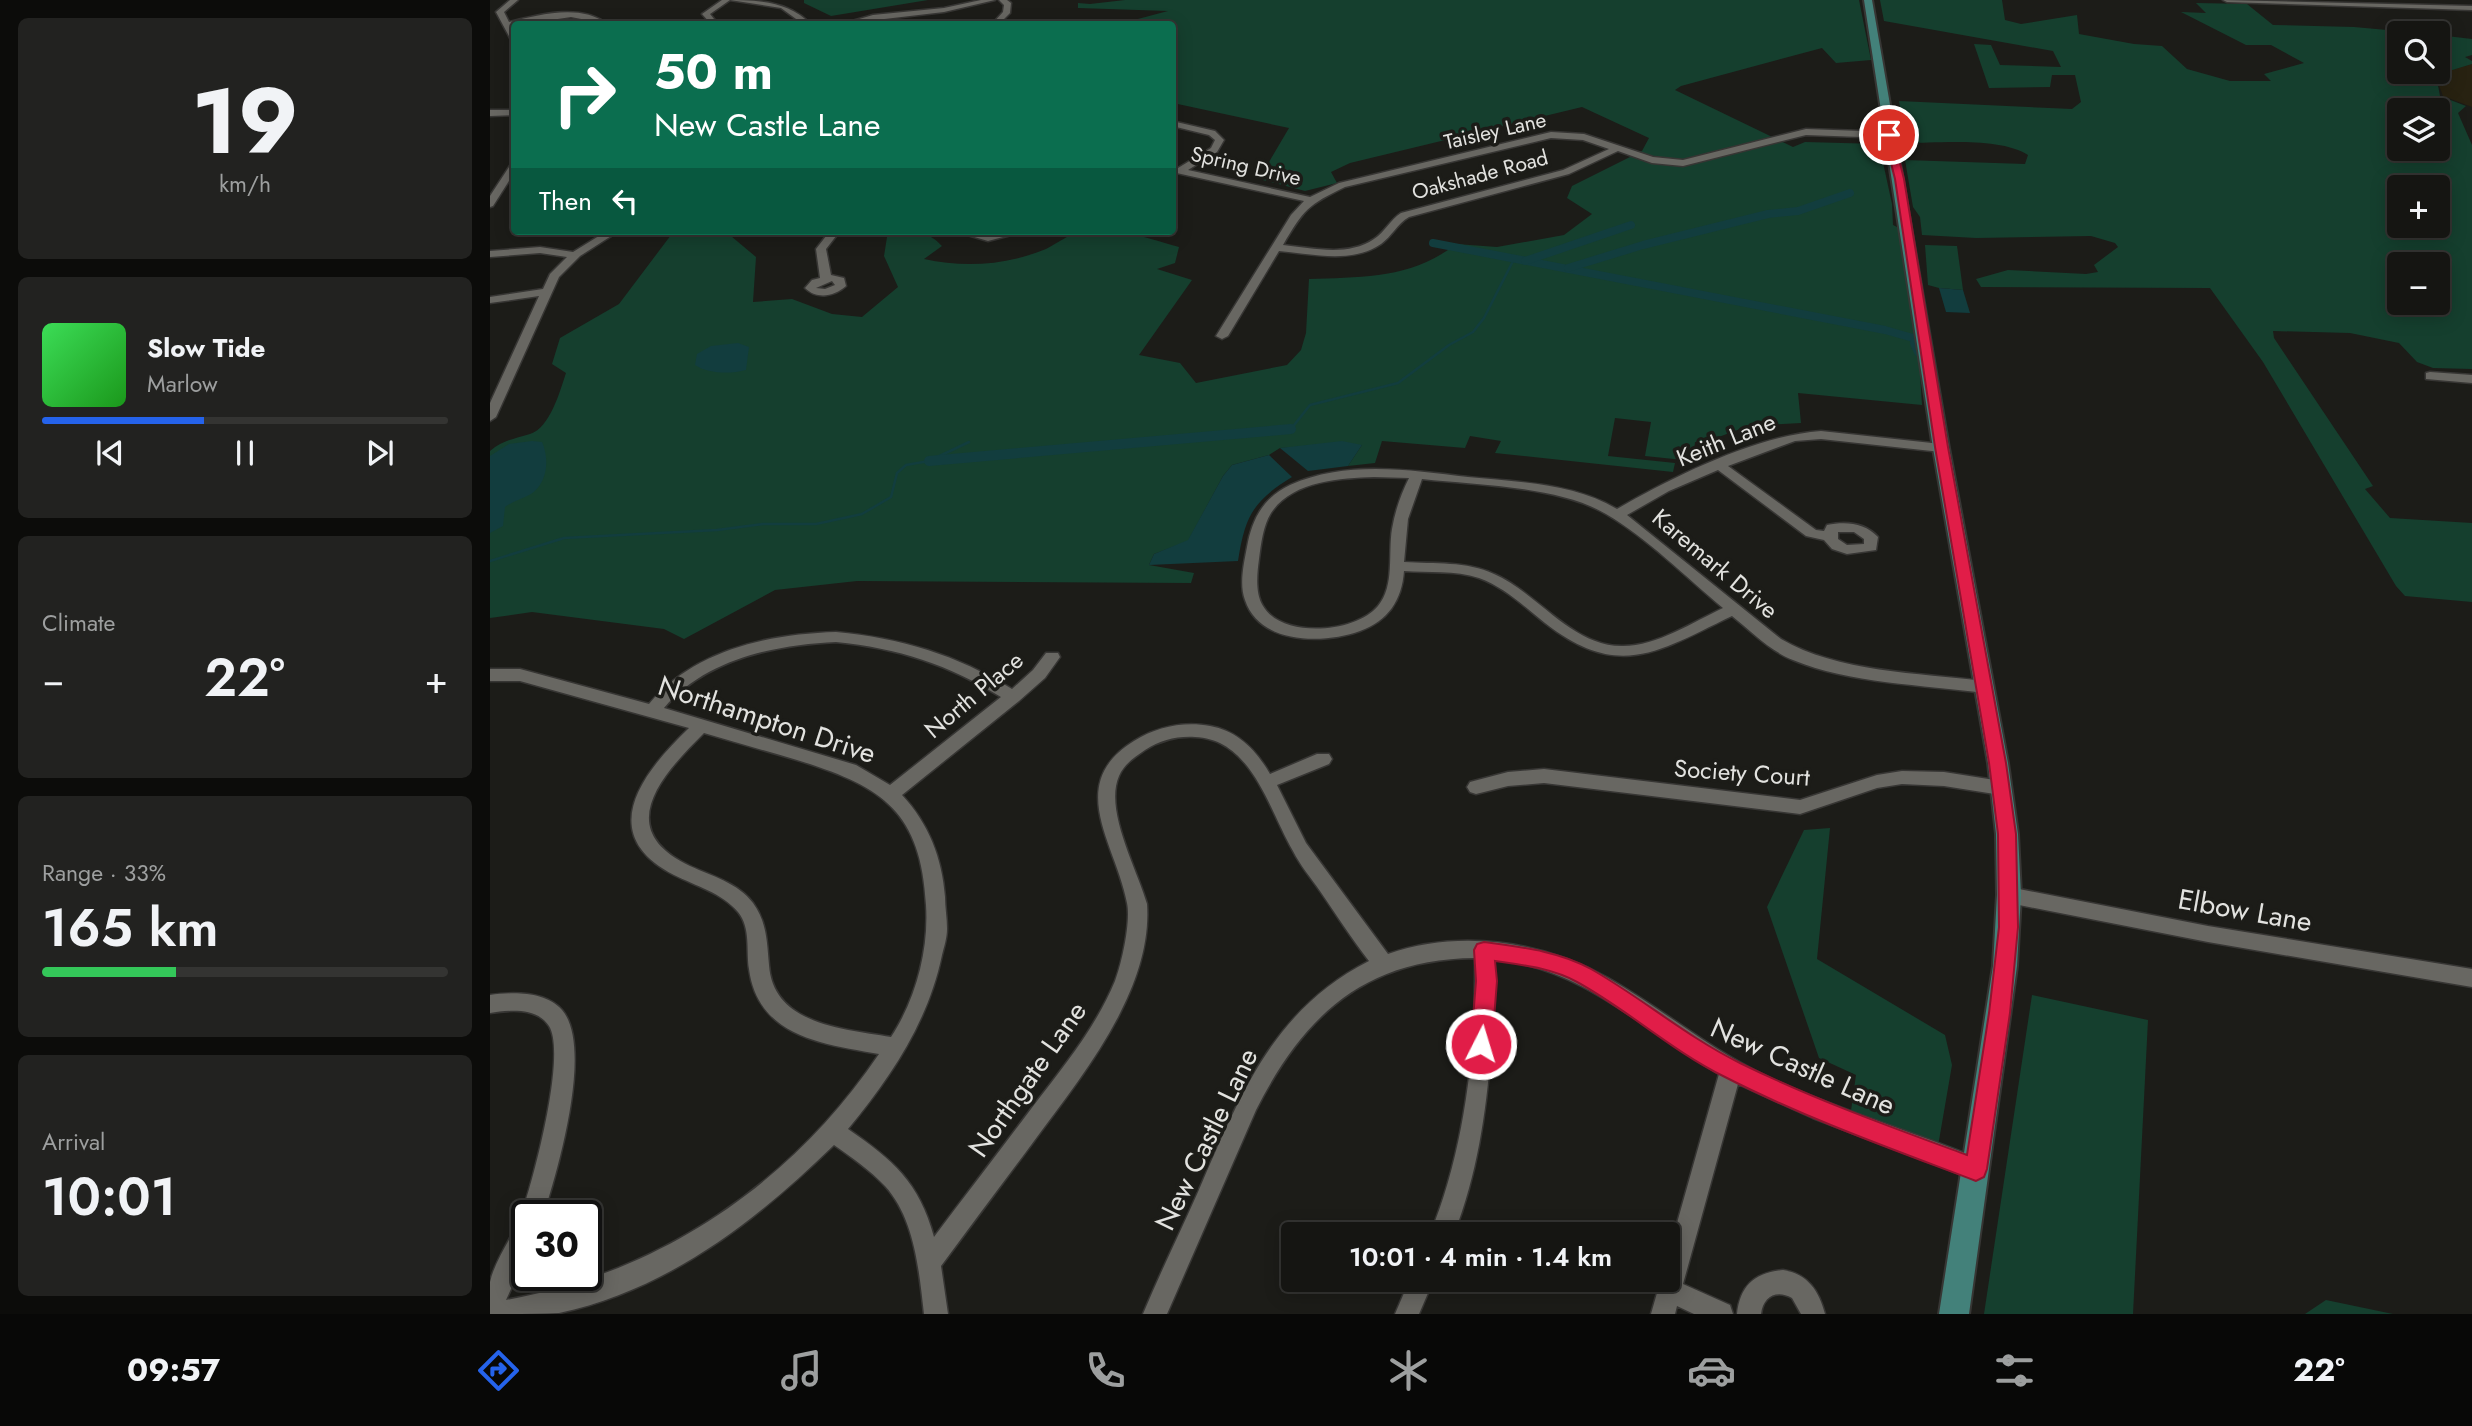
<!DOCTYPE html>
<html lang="en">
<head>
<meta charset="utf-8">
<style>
  :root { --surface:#151512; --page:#222220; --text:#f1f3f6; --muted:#9d9f9f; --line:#343432; --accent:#2563eb }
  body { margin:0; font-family:Jost,sans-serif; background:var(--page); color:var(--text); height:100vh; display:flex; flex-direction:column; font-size:26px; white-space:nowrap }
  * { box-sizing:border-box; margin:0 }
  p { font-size:23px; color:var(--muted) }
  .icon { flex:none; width:38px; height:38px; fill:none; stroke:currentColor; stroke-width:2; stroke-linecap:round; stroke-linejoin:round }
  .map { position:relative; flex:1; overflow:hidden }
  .side { display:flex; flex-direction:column; gap:18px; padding:18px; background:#0c0c0a; width:490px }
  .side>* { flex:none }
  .hud { position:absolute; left:21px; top:21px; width:665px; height:214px; border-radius:7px; box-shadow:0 4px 18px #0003,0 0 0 2px var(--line); background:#0b6e4f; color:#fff; overflow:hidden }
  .controls { position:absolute; left:1897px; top:21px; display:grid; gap:14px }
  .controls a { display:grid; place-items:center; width:63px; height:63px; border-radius:7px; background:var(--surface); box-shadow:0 4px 18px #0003,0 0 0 2px var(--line); font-size:35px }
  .speed { position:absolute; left:21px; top:1200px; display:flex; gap:14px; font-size:35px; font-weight:700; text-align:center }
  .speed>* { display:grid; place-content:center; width:91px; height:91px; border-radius:50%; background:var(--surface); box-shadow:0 4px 18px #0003,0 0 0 2px var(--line); line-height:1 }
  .speed .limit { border:4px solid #111; border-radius:10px; background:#fff; color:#111 }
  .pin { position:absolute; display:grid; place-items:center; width:60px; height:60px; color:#fff; margin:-30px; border:4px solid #fff; border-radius:50%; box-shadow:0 2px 7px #0007 }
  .me { position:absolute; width:77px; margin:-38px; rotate:5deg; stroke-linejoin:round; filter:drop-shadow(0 0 5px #0008) }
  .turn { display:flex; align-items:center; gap:24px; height:147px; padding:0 28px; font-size:32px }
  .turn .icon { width:91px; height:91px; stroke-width:2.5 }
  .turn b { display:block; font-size:49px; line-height:60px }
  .then { display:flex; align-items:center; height:66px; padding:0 28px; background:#0003; gap:14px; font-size:26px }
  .big { font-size:52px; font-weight:600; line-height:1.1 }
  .side .tile { flex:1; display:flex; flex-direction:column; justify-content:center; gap:10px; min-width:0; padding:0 24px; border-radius:10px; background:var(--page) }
  .side .dial { align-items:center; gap:0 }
  .dial b { font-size:91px; line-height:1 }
  .song { display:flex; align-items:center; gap:21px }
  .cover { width:84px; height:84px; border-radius:10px; background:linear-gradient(135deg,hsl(130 70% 55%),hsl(120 70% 35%)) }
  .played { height:7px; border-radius:4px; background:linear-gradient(90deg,var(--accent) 40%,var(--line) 40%) }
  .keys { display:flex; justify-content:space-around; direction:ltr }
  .heat { display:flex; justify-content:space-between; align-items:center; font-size:38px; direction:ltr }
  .charge { height:10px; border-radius:5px; background:linear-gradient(90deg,#34c759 33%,var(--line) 0) }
  .trip { position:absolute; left:791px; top:1222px; width:399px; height:70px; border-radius:7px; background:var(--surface); box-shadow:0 4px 18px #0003,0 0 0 2px var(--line); font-weight:600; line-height:70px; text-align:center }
  .menu { display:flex; height:112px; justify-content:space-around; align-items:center; background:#080807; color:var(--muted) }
  .menu .icon { width:49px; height:49px }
  .menu .selected { color:var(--accent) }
  .menu b { font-size:32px; color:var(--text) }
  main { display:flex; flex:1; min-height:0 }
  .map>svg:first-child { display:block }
  .commercial { fill:#282211 }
  .green { fill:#153f2e; fill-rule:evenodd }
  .water { fill:#123d3e }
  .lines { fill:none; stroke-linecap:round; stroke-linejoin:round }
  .stream { stroke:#123d3e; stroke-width:2.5 }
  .canal-far1 { stroke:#123d3e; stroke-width:8 }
  .canal { stroke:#123d3e; stroke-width:10 }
  .minor-casing { stroke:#373634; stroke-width:3 }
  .major-casing { stroke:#373634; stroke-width:4 }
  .minor { fill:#686762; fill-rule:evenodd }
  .major { fill:#43817a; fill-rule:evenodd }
  .route { fill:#e11d48; stroke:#92132f; stroke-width:2 }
  .labels { text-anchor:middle; stroke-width:7; stroke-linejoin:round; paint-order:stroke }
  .far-street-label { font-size:21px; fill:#e2e2df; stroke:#1c1c18 }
  .street-label { font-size:24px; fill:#e2e2df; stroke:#1c1c18 }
  .near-street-label { font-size:28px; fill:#e2e2df; stroke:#1c1c18 }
</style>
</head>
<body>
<main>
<section class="side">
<div class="tile dial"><b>19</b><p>km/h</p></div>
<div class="tile">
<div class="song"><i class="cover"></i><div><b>Slow Tide</b><p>Marlow</p></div></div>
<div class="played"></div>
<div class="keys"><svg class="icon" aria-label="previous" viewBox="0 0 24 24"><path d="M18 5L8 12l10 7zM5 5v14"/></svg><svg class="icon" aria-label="pause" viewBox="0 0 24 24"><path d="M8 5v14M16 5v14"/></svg><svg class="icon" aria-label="next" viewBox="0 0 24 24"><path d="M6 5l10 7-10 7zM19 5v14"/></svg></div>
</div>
<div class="tile"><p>Climate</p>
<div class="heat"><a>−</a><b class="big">22°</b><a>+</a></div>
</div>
<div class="tile"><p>Range · 33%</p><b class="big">165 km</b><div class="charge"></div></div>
<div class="tile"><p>Arrival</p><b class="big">10:01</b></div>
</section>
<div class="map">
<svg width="1982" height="1314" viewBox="0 0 1982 1314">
  <rect width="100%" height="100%" fill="#1c1c18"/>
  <!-- commercial -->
  <path class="commercial" d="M1982,64v43l-29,-11 -8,-21z"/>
  <!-- green -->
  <g class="green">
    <path d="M314,0h124l-97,16 -27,-13z"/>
    <path d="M635,0h734l12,60 -35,3 -14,-15 -141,38 -6,4 118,57 12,-5 74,2 13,60 1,21 6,3 20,129 3,48 -124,-12 3,30 -53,3 -40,15 -13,1 -2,19 -48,-5 6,-34 -36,-4 -7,38 67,7 -2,9 -178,-19 6,-12 -31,-5 -5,12 -83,-7 -7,22 -27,3 14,-21 -82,3 -11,7 -37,10 -9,11 -35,65 -34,13 -5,11 45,8 -3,10 -334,-2 -82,9 -91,49 -20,-10 -132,-17 -42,6v-167c13,-11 24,-12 40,-17 20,-6 30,-43 36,-61l-14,-9 8,-26 59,-34 55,-73h51l31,26 -3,45 39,-3 40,15 30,3 36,-30 -14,-31 4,-25c22,0 39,-2 54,15l-18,13c41,9 83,6 122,-10 12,-6 25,-17 39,-18 33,-4 63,7 94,16l-4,16 -18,6 35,11 -53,75 41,8 16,20 91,-18 14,-15 5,-17 3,-54c54,-2 103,0 147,-35l41,3 67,-12 28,-21 -25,-16 5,-12 70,-35 7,-13 -67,-31 -232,56 -19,9 6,11 -32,8 -46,-12 30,-51 -116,-25 -1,-79h-53l49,-13 -90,-3v-5l12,1z"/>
    <path d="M1390,0h122l3,20 16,4 56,-9 2,19 55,10 28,2 25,23 43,12h41l-7,-7 40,-11 -33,-18h-25l-65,-33 25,1 -10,-10 51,1 26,21 81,2 66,6h-21v39h39v-37l34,4v16l-7,2 7,4v3l-36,11 4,21 26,10 -8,7 14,32v224l-39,-1 -16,-6 -18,-19 -49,-10 -77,-2 1,7 99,148 -8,3 25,29 82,5v79l-67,-6 -9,-10 -133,-224 -53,-74 -229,-1 -5,-8 32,-9 78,4 12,-2 -4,-7 24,-18 -3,-4 -24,-7 -115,2 -54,-3 -2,-18 -7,-10 -8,-47 120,4 3,-9c-28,-18 -89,-12 -122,-12l-7,-42 173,8 9,-7 -6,-27h-23l-2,12 -61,1 -15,-44 17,1 9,20 61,2 -8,-16 -169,-30zM1909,110h39v39h-39zM1909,187h39v39h-39zM1909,264h39v39h-39z"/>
    <path d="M1435,245l32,1 6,44 -24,-2 -11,-3z"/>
    <path d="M1340,828l-13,131 128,76 7,30 -15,87 -87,-34 6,-43 -37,-17 -52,-151 37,-77z"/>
    <path d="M1542,995l116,25 -15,294h-149z"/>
    <path d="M1836,1300l67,14h-88z"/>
  </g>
  <!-- water -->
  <g class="water">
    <path d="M1449,288l24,2 7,23 -24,-1z"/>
    <path d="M248,343l11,4 -3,23c-15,4 -38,4 -51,-5l2,-11 14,-8z"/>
    <path d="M42,441l10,1c8,18 5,41 -11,52 -9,5 -18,7 -26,13l-2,19 -13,7v-77l19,-12z"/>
    <path d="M852,441l20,4 -14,21 -40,5 -28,-23z"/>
    <path d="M779,455l23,22c-39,24 -47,39 -54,84l-89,4 5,-11 34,-14 35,-64 9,-11z"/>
  </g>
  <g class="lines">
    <!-- stream -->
    <g class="stream">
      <path d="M801,429l19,-24 88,-22 51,-38 24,-13 11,-14 30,-59"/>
      <path d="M0,561l74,-23 153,-8 46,-6h53l46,-10 29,-17 6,-24 9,-8 23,-4 40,-19"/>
    </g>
    <!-- canal-far1 -->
    <g class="canal-far1">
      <path d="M943,243l452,87 28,8 3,6"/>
      <path d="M1035,261l106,-36"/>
      <path d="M1078,268l75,-23 125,-31 30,-3 52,-18"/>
    </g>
    <!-- canal -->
    <g class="canal">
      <path d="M1425,343l4,9"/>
      <path d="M439,461l362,-32"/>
    </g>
    <!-- minor casing -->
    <g class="minor-casing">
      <g id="minor">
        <path d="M20,0h8l-14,12 5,10c29,-7 72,-19 98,2l-36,-7 -60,9 3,6v8l-4,-2 -14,-26z"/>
        <path d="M232,0c34,0 65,0 89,24h-8l-22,-16 -51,-8 -20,14 8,10h-7l-9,-10z"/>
        <path d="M491,0h14l-51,12 -102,12 31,-9 71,-7z"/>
        <path d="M509,0h8l4,3 -1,10 -11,11h-7l11,-12 1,-7z"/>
        <path d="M1733,0l249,6v4l-245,-8z"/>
        <path d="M0,110h24v5l-24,1z"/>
        <path d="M682,121l43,10 9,9 -7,12 -29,18 122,27 29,-14 212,-51 33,2 69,23 30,3 123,-31 83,3 4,3 -4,3 -83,-3 -123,31 -31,-3 -34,-12 -49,23 -160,43c-12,7 -17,19 -28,27 -29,20 -69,10 -102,7l-51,85 -6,3 -6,-3 75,-121 13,-14 -132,-29v-6l6,2 33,-20 4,-8 -6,-5 -37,-9zM1061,138l32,2 26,9 -46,21 -162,43c-11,7 -16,19 -27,26 -26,18 -62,9 -91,6 21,-36 25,-40 62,-58z"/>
        <path d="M24,163v10l-21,33 -3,1v-11l21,-32z"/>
        <path d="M117,231h12l-39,25 -21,21 -63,140 -6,4v-18l49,-107 -49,7v-6l53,-8 7,-15 17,-17 -27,-4 -50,4v-6l50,-4 33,5z"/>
        <path d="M340,231h10l-14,18 5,26 13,3 2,8c-11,10 -29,14 -41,2l7,-8 8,-2 -4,-29zM342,281l3,4 -10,4 -9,-1z"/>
        <path d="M464,231c12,0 25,4 36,4 12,-1 24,-4 36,-4l-38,10z"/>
        <path d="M1940,372l42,3v8l-46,-4v-6z"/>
        <path d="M1331,431l120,13 6,4 -6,4 -120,-13 -26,2 -67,25 88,64 8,1 3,-6c19,-4 38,-2 51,12l-2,13 -29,4 -15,-5 -8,-9 -18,-4 -88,-66 -49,21 -42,24 154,124c56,33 138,34 203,42l6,2 2,4 -2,4 -6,2c-60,-8 -136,-10 -191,-33 -23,-9 -42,-29 -61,-44 -73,35 -113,65 -187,7 -20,-16 -41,-36 -66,-45 -24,-8 -51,-5 -75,-7 -2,29 -16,50 -44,60 -36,13 -100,14 -115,-31 -6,-16 -1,-37 2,-53 5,-28 16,-49 43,-62 56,-25 120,-15 178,-8 49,5 105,6 149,32 58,-33 138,-73 204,-78zM884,477l35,1c-8,16 -14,33 -17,51 -4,24 3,57 -14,77 -22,27 -96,33 -115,0 -8,-13 -6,-32 -4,-47 2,-15 4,-33 12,-46 21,-32 69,-35 103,-36zM932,479c54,6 137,7 184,35 40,23 81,64 117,94 -30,14 -66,38 -100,38 -51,1 -85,-53 -129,-72 -27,-13 -60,-10 -90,-12l4,-43zM1348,532h16l10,7v5l-17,1 -9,-6z"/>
        <path d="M346,632c65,6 121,23 176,57l21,-19 13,-17h12l2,4 -15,21 -26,23 -117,94c27,29 40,63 43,102 0,10 2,21 2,32 0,9 -3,18 -5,26 -14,67 -51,122 -94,174 45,31 71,53 86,108 33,-44 67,-88 100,-132 30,-39 62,-78 81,-124 7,-18 16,-60 12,-78 -11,-59 -63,-119 7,-162 22,-14 50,-20 76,-15 28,5 46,24 60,48l47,-20h12l3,5 -3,5 -52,21 29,58 82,111c72,-25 154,-13 220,24 55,31 101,71 158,98 71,34 146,55 218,85l3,8 -3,8 -8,3 -163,-62 -75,-34 -55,200 47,21 3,9h-39l-17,-8 -2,8h-24l10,-35h7v-24l51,-181c-74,-43 -135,-106 -225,-115 2,31 -1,61 -3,91 -5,64 -14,125 -37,184h-24c34,-82 46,-182 45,-270v-6c-110,1 -171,57 -219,152l-89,204h-24c17,-41 37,-81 55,-122 41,-94 74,-182 171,-231 -18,-23 -33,-47 -49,-70 -9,-13 -20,-26 -27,-40 -24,-41 -41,-112 -98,-114 -19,-1 -34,3 -50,13 -10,7 -21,14 -26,26 -15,34 18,93 28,128 6,86 -65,172 -113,237 -31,42 -62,83 -93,125l7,48h-24c-5,-43 -9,-95 -39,-128 -15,-16 -34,-29 -51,-41 -77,75 -166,145 -275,168 -21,1 -47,1 -69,1 0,-10 0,-22 0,-32 5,-23 24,-47 31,-67 12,-33 46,-161 28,-189 -12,-19 -40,-16 -59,-13v-18c23,-3 55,-4 72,15 32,37 -5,163 -19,206h-16v38l-21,46c154,-27 286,-117 373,-246 -56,-10 -121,-17 -130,-85 -3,-19 2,-41 -11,-57 -16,-19 -42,-26 -64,-37 -80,-41 -31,-103 15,-147l-169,-47h-30v-12h30l129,35c45,-54 120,-70 187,-72zM346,642c62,6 113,23 165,55l-111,88 -34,-20 -192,-57c42,-49 110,-63 172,-66zM214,733c31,9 62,18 93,27 84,26 124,50 129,145 3,44 -10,94 -35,132 -47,-8 -118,-12 -122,-72 -2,-22 -2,-43 -16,-62 -15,-20 -41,-27 -63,-37 -79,-37 -27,-92 14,-133z"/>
        <path d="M1054,769l256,31 77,-25 25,-4 42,1 57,9 6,2 3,5 -3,5 -6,2 -57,-9 -42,-2 -25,4 -77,26 -256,-31 -36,3 -32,8 -6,-2 -3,-5 3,-5 38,-10z"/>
        <path d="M1519,887l199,39 264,43v18l-264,-45 -199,-39 -7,-2 -2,-6 2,-6z"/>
        <path d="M1293,1270c25,4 36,21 42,44h-24l-9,-16c-16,-9 -29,-1 -31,16h-24c3,-28 17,-41 46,-44z"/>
        <path d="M920,1279h24l-15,35h-24z"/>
      </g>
    </g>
    <!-- major casing -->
    <g class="major-casing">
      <path id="major" d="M1374,0h8l77,448 59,315 10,71 3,61 -4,71 -48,348h-30l54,-348 4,-71 -1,-61 -8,-71 -55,-315z"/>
    </g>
    <!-- minor -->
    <use href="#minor" class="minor"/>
    <!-- major -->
    <use href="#major" class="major"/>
  </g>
  <!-- route -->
  <path class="route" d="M1399,132l4,3 11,44 44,268 58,316 10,71 2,93 -8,86 -23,156 -3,8 -8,4c-84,-32 -171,-63 -251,-104 -53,-26 -97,-67 -148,-95 -25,-14 -55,-17 -82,-21l2,20 -5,63 -3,7 -8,3 -7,-3 -3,-7 5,-63 -2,-31 3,-6 7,-2c36,5 75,9 107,27 51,29 96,68 149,94 73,36 151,64 227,92l22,-142 10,-86 -1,-93 -9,-71 -54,-316 -40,-268 -11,-44z"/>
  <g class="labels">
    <!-- far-street labels -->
    <g class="far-street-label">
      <text transform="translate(1005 131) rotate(-13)" y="7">Taisley Lane</text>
      <text transform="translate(756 166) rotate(13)" y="7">Spring Drive</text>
      <text transform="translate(990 175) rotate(-15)" y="7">Oakshade Road</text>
    </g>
    <!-- street labels -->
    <g class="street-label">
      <text transform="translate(1236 440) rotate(-22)" y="8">Keith Lane</text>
      <text transform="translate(1225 564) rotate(40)" y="8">Karemark Drive</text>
      <text transform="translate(484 695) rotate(-40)" y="8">North Place</text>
      <text transform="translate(1252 773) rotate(4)" y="8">Society Court</text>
    </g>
    <!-- near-street labels -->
    <g class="near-street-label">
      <text transform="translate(277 719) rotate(18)" y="10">Northampton Drive</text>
      <text transform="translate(1755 910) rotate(10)" y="10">Elbow Lane</text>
      <text transform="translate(1313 1066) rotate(24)" y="10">New Castle Lane</text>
      <text transform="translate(537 1079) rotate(-55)" y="10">Northgate Lane</text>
      <text transform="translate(716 1139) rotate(-64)" y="10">New Castle Lane</text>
    </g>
  </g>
</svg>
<div class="controls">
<a><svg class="icon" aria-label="search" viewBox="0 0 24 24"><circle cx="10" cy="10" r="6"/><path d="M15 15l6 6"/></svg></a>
<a><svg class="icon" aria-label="layers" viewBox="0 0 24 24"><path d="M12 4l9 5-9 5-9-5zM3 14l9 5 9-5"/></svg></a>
<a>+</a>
<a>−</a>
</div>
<div class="speed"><div class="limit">30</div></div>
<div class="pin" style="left:1399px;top:135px;background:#d93025"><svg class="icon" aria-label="arrive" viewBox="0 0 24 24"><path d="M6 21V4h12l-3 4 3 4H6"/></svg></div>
<svg class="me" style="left:991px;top:1044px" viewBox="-20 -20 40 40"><circle r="17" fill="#e11d48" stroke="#fff" stroke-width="3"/><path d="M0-11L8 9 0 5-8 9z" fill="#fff"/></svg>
<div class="trip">10:01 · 4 min · 1.4 km</div>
<div class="hud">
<div class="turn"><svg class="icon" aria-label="right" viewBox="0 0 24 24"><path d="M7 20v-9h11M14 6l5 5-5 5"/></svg><div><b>50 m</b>New Castle Lane</div></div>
<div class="then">Then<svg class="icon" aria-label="left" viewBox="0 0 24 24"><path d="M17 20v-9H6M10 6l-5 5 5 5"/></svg></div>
</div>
</div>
</main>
<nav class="menu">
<b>09:57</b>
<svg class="icon selected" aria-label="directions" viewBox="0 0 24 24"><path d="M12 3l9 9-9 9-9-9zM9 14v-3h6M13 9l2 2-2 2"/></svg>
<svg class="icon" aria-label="music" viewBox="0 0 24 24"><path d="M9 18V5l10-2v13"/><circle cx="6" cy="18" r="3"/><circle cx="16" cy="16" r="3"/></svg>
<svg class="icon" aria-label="phone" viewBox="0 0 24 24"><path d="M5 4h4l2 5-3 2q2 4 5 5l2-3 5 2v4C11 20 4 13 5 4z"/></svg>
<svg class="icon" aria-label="climate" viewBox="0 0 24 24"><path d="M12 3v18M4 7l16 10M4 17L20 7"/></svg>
<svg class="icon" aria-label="car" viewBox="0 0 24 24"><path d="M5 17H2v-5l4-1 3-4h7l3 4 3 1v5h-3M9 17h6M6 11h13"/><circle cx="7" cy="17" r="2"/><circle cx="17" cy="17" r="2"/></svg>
<svg class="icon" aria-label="filters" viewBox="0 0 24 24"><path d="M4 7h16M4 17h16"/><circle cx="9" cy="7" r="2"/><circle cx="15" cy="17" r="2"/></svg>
<b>22°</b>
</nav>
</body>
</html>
